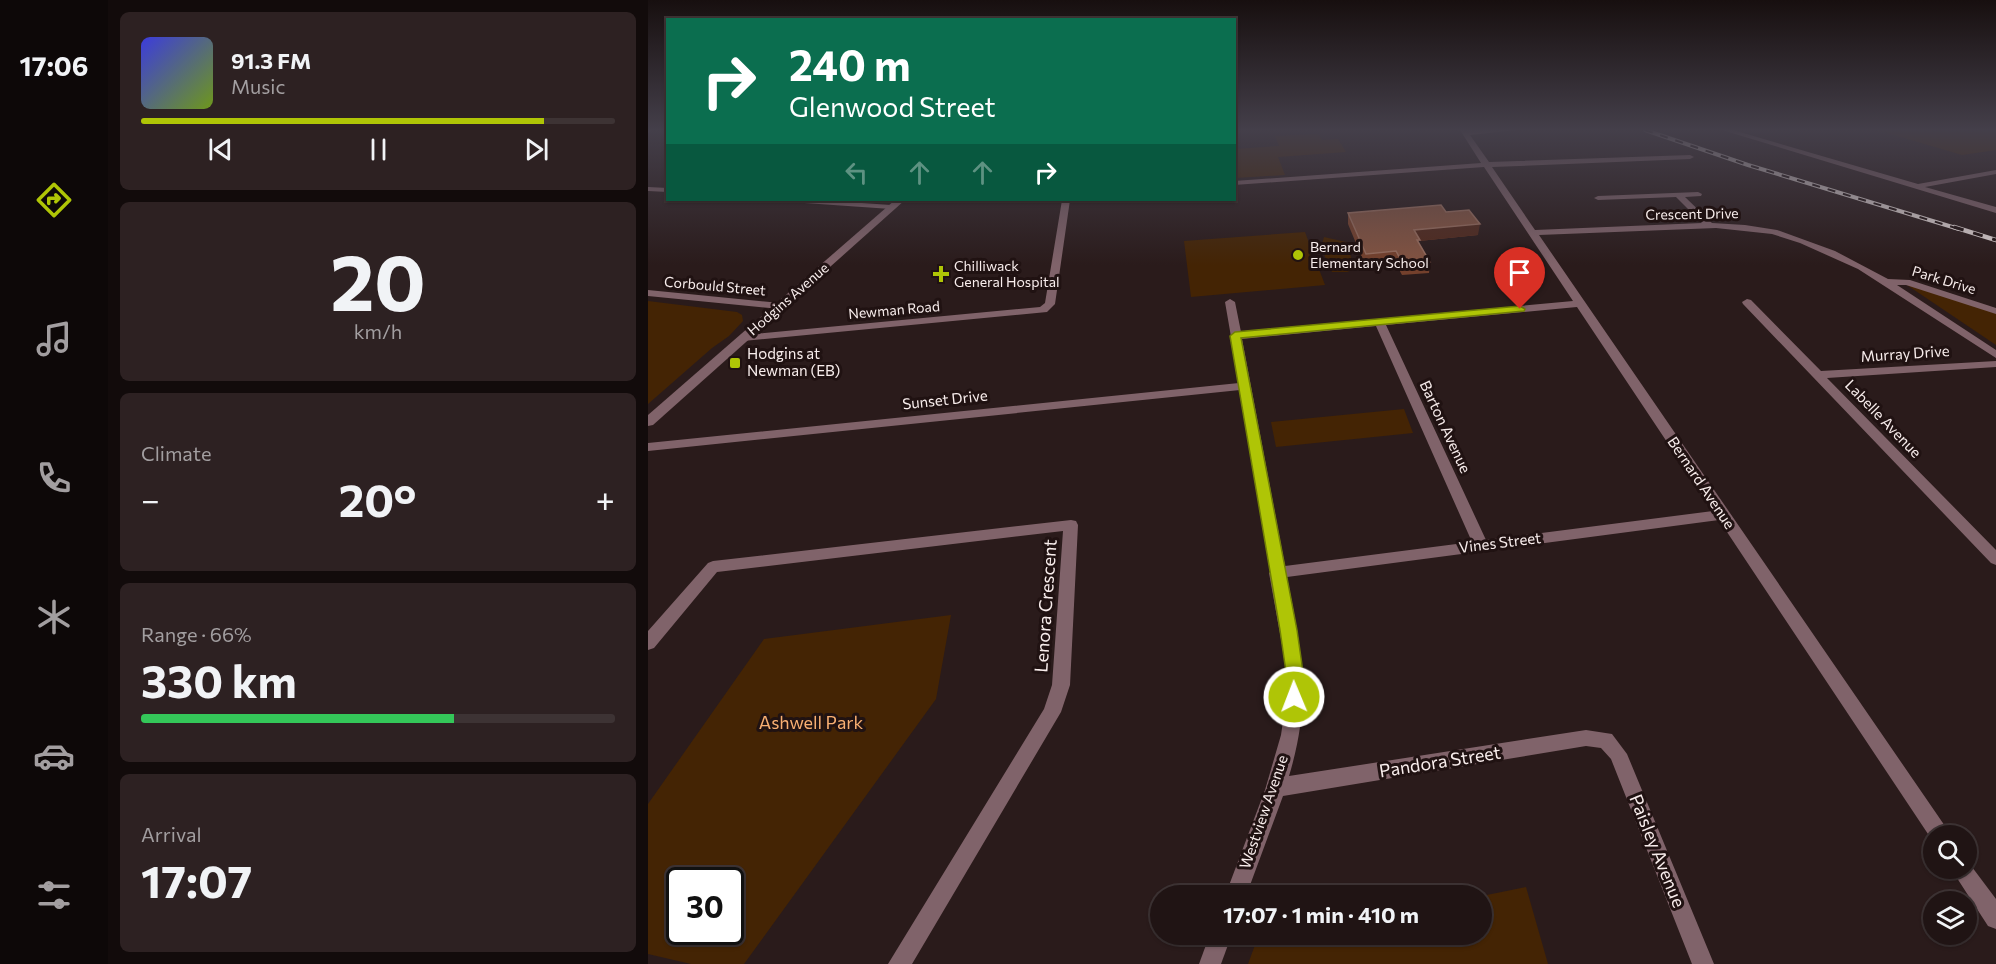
<!DOCTYPE html>
<html lang="en">
<head>
<meta charset="utf-8">
<style>
  :root { --surface:#201414; --page:#2d2122; --text:#f1f3f6; --muted:#a29ea0; --line:#3d3334; --accent:#afc506 }
  body { margin:0; font-family:Commissioner,sans-serif; background:var(--page); color:var(--text); height:100vh; display:flex; flex-direction:column; font-size:22px; white-space:nowrap }
  * { box-sizing:border-box; margin:0 }
  p { font-size:20px; color:var(--muted) }
  .icon { flex:none; width:33px; height:33px; fill:none; stroke:currentColor; stroke-width:2; stroke-linecap:round; stroke-linejoin:round }
  .map { position:relative; flex:1; overflow:hidden }
  .sheet { display:flex; flex-direction:column; gap:12px; padding:12px; background:#120b0b; width:540px }
  .sheet>* { flex:none }
  .top-card { position:absolute; left:18px; top:18px; width:570px; height:183px; border-radius:0px; box-shadow:0 2px 4px #0004,0 0 0 2px var(--line); background:#0b6e4f; color:#fff; overflow:hidden }
  .tools { position:absolute; left:1275px; top:825px; display:grid; gap:12px }
  .tools a { display:grid; place-items:center; width:54px; height:54px; border-radius:50%; background:var(--surface); box-shadow:0 2px 4px #0004,0 0 0 2px var(--line); font-size:30px }
  .speed { position:absolute; left:18px; top:867px; display:flex; gap:12px; font-size:30px; font-weight:700; text-align:center }
  .speed>* { display:grid; place-content:center; width:78px; height:78px; border-radius:50%; background:var(--surface); box-shadow:0 2px 4px #0004,0 0 0 2px var(--line); line-height:1 }
  .speed .limit { border:3px solid #111; border-radius:9px; background:#fff; color:#111 }
  .pin { position:absolute; display:grid; place-items:center; width:51px; height:51px; color:#fff; margin:-62px -26px; border-radius:50% 50% 50% 0; rotate:-45deg; box-shadow:0 0 6px #0007 }
  .pin .icon { rotate:45deg }
  .me { position:absolute; width:66px; margin:-33px; rotate:359deg; stroke-linejoin:round; filter:drop-shadow(0 0 4px #0008) }
  .turn { display:flex; align-items:center; gap:21px; height:126px; padding:0 24px; font-size:27px }
  .turn .icon { width:78px; height:78px; stroke-width:2.5 }
  .turn b { display:block; font-size:42px; line-height:51px }
  .lanes { display:flex; align-items:center; height:57px; padding:0 24px; background:#0003; justify-content:center; gap:30px; direction:ltr }
  .lanes .off { opacity:.35 }
  .big { font-size:45px; font-weight:700; line-height:1.1 }
  .sheet .tile { flex:1; display:flex; flex-direction:column; justify-content:center; gap:9px; min-width:0; padding:0 21px; border-radius:9px; background:var(--page) }
  .sheet .dial { align-items:center; gap:0 }
  .dial b { font-size:78px; line-height:1 }
  .song { display:flex; align-items:center; gap:18px }
  .cover { width:72px; height:72px; border-radius:9px; background:linear-gradient(135deg,hsl(240 70% 55%),hsl(80 70% 35%)) }
  .played { height:6px; border-radius:3px; background:linear-gradient(90deg,var(--accent) 85%,var(--line) 85%) }
  .keys { display:flex; justify-content:space-around; direction:ltr }
  .heat { display:flex; justify-content:space-between; align-items:center; font-size:33px; direction:ltr }
  .charge { height:9px; border-radius:4px; background:linear-gradient(90deg,#34c759 66%,var(--line) 0) }
  .trip { position:absolute; left:502px; top:885px; width:342px; height:60px; border-radius:30px; background:var(--surface); box-shadow:0 2px 4px #0004,0 0 0 2px var(--line); font-weight:700; line-height:60px; text-align:center }
  main { display:flex; flex:1; min-height:0 }
  .dock { display:flex; flex-direction:column; width:108px; justify-content:space-around; align-items:center; background:#0d0808; color:var(--muted) }
  .dock .icon { width:42px; height:42px }
  .dock .current { color:var(--accent) }
  .dock b { font-size:27px; color:var(--text) }
  .map>svg:first-child { display:block }
  .green { fill:#442404; fill-rule:evenodd }
  .lines { fill:none; stroke-linecap:round; stroke-linejoin:round }
  .minor { fill:#80636a; fill-rule:evenodd }
  .tertiary { fill:#80636a; fill-rule:evenodd }
  .rail-far1-casing { stroke:#ddd2d1; stroke-width:4 }
  .rail-casing { stroke:#ddd2d1; stroke-width:4.5 }
  .rail-far1 { stroke:#201212; stroke-width:2; stroke-dasharray:8; stroke-linecap:butt }
  .rail { stroke:#201212; stroke-width:3; stroke-dasharray:10; stroke-linecap:butt }
  .wall { fill:#74402c }
  .shaded-wall { fill:#50291d }
  .building { fill:#825341; stroke:#956b5c; stroke-width:1.5 }
  .route { fill:#afc506; stroke:#728004; stroke-width:1.5 }
  .poi-dot { fill:#afc506; stroke:#201212; stroke-width:2 }
  .labels { text-anchor:middle; stroke-width:6; stroke-linejoin:round; paint-order:stroke }
  .far-street-label { font-size:14px; fill:#f8edec; stroke:#201212 }
  .far-poi-label { font-size:14px; fill:#f8edec; stroke:#201212; text-anchor:start }
  .poi-label { font-size:15px; fill:#f8edec; stroke:#201212; text-anchor:start }
  .street-label { font-size:15px; fill:#f8edec; stroke:#201212 }
  .near-street-label { font-size:18px; fill:#f8edec; stroke:#201212 }
  .near-park-label { font-size:18px; fill:#f8af72; stroke:#201212 }
</style>
</head>
<body>
<main>
<nav class="dock">
<b>17:06</b>
<svg class="icon current" aria-label="directions" viewBox="0 0 24 24"><path d="M12 3l9 9-9 9-9-9zM9 14v-3h6M13 9l2 2-2 2"/></svg>
<svg class="icon" aria-label="music" viewBox="0 0 24 24"><path d="M9 18V5l10-2v13"/><circle cx="6" cy="18" r="3"/><circle cx="16" cy="16" r="3"/></svg>
<svg class="icon" aria-label="phone" viewBox="0 0 24 24"><path d="M5 4h4l2 5-3 2q2 4 5 5l2-3 5 2v4C11 20 4 13 5 4z"/></svg>
<svg class="icon" aria-label="climate" viewBox="0 0 24 24"><path d="M12 3v18M4 7l16 10M4 17L20 7"/></svg>
<svg class="icon" aria-label="car" viewBox="0 0 24 24"><path d="M5 17H2v-5l4-1 3-4h7l3 4 3 1v5h-3M9 17h6M6 11h13"/><circle cx="7" cy="17" r="2"/><circle cx="17" cy="17" r="2"/></svg>
<svg class="icon" aria-label="filters" viewBox="0 0 24 24"><path d="M4 7h16M4 17h16"/><circle cx="9" cy="7" r="2"/><circle cx="15" cy="17" r="2"/></svg>
</nav>
<section class="sheet">
<div class="tile">
<div class="song"><i class="cover"></i><div><b>91.3 FM</b><p>Music</p></div></div>
<div class="played"></div>
<div class="keys"><svg class="icon" aria-label="previous" viewBox="0 0 24 24"><path d="M18 5L8 12l10 7zM5 5v14"/></svg><svg class="icon" aria-label="pause" viewBox="0 0 24 24"><path d="M8 5v14M16 5v14"/></svg><svg class="icon" aria-label="next" viewBox="0 0 24 24"><path d="M6 5l10 7-10 7zM19 5v14"/></svg></div>
</div>
<div class="tile dial"><b>20</b><p>km/h</p></div>
<div class="tile"><p>Climate</p>
<div class="heat"><a>−</a><b class="big">20°</b><a>+</a></div>
</div>
<div class="tile"><p>Range · 66%</p><b class="big">330 km</b><div class="charge"></div></div>
<div class="tile"><p>Arrival</p><b class="big">17:07</b></div>
</section>
<div class="map">
<svg width="1348" height="964" viewBox="0 0 1348 964">
  <rect width="100%" height="100%" fill="#2a1b1b"/>
  <!-- green -->
  <g class="green">
    <path d="M1229,130h119v20l-34,5z"/>
    <path d="M670,134l4,6 16,-1 8,13 -68,5 7,18 -50,3v-29l44,-3 -4,-10z"/>
    <path d="M657,232l20,53 -134,12 -7,-56z"/>
    <path d="M676,237l22,5 9,27 -8,3h-15l-11,-24z"/>
    <path d="M1253,281l95,32v32z"/>
    <path d="M0,301l89,11 5,3 1,6 -14,15 -17,12 -64,56z"/>
    <path d="M756,409l9,24 -137,14 -5,-25z"/>
    <path d="M303,615l-15,84 -192,265h-53l-43,-10v-150l116,-165zM32,880h50v52h-50z"/>
    <path d="M878,887l22,77h-300l7,-19 47,-11h180v-38z"/>
  </g>
  <g class="lines">
    <!-- minor -->
    <g class="minor">
      <path d="M0,130h4l-4,3z"/>
      <path d="M812,130h57l-47,5 19,27 201,-7 4,2 -4,2 -198,8 43,63 167,-7 -26,-26 -78,3 -4,-2 4,-2 100,-4 4,2 -1,2 -16,1 27,26 33,2 32,5 58,21 53,28 22,1 86,28v6l-90,-29h-9l99,65v8l-138,-89 -58,-26 -28,-9 -56,-6 -177,7 408,594 3,7h-16v7l-215,-323 -432,57c15,76 25,123 2,199l297,-46 26,4 15,20 87,210h-22l-81,-205 -10,-11 -15,-2 -303,50 -37,100h-21l40,-106 16,-55 4,-27v-47l-16,-88 2,-2 -31,-181 -592,61v-8l591,-60 -14,-81 5,-3 5,3 6,30 332,-31 -89,-134 -250,18v-4l247,-18zM929,307l136,204 -227,29 -100,-215zM728,326l96,216 -187,24 -43,-227z"/>
      <path d="M1074,130h11l185,54 78,-14v4l-71,13 71,20v6z"/>
      <path d="M0,187l20,1v4l-20,-1z"/>
      <path d="M138,200h32l73,5 4,2 -4,2 -101,-7z"/>
      <path d="M414,200h8l-15,104 -8,8 -304,29 -5,-3 5,-3 297,-28 5,-4z"/>
      <path d="M0,290l132,13 5,3 -5,3 -132,-13z"/>
      <path d="M1099,299l4,1 70,71 175,-10v6l-169,11 169,172v15l-5,-2 -248,-259 -1,-2z"/>
      <path d="M423,520l5,1 2,4 -8,160 -9,27 -149,252h-24l156,-255 8,-24 11,-154 -346,41 -63,76 -6,2v-19l60,-68 5,-2z"/>
      <path d="M1318,859l30,40v30l-8,-3 -33,-51 -3,-7h14z"/>
      <path d="M562,934h22l-11,30h-22z"/>
    </g>
    <!-- tertiary -->
    <path class="tertiary" d="M247,200h10l-252,225 -5,1v-11z"/>
    <!-- rail-far1 casing -->
    <g class="rail-far1-casing">
      <path id="rail-far1" d="M997,130l103,35 211,64"/>
    </g>
    <!-- rail casing -->
    <g class="rail-casing">
      <path id="rail" d="M1306,227l42,13"/>
    </g>
    <!-- rail-far1 -->
    <use href="#rail-far1" class="rail-far1"/>
    <!-- rail -->
    <use href="#rail" class="rail"/>
  </g>
  <!-- wall -->
  <path class="wall" d="M798,212l32,23 -59,6v3l11,18 -1,11 -27,2 -7,-13 -30,3 -17,-41v-11z"/>
  <!-- shaded-wall -->
  <path class="shaded-wall" d="M832,224l-2,11 -59,6v10l-5,-21z"/>
  <!-- building -->
  <path class="building" d="M793,205l5,7 23,-2 11,14 -66,6 6,10h-3l13,22 -27,2 -7,-13 -30,3 -18,-41z"/>
  <!-- sky -->
  <linearGradient id="sky" x2="0" y2="1"><stop stop-color="#170f0f"/><stop offset="0.49" stop-color="#443f4a"/><stop offset="1" stop-color="#443f4a" stop-opacity="0"/></linearGradient>
  <rect width="1348" height="265" fill="url(#sky)"/>
  <!-- route -->
  <path class="route" d="M872,306l5,3 -1,2 -283,27 56,292 7,49 -4,23 -6,2 -6,-2 -3,-5 2,-18 -7,-49 -50,-294 5,-4z"/>
  <!-- markers -->
  <g class="poi-dot">
    <circle cx="650" cy="255" r="6"/>
    <path d="M290 265h6v6h6v6h-6v6h-6v-6h-6v-6h6z"/>
    <rect x="81" y="357" width="12" height="12" rx="3"/>
  </g>
  <g class="labels">
    <!-- far-street labels -->
    <g class="far-street-label">
      <text transform="translate(1044 214) rotate(-1)" y="5">Crescent Drive</text>
      <text transform="translate(1296 280) rotate(17)" y="5">Park Drive</text>
      <text transform="translate(67 286) rotate(5)" y="5">Corbould Street</text>
      <text transform="translate(140 299) rotate(-41)" y="5">Hodgins Avenue</text>
      <text transform="translate(246 310) rotate(-5)" y="5">Newman Road</text>
    </g>
    <!-- far-poi labels -->
    <g class="far-poi-label">
      <text x="662" y="252">Bernard<tspan x="662" dy="16">Elementary School</tspan></text>
      <text x="306" y="271">Chilliwack<tspan x="306" dy="16">General Hospital</tspan></text>
    </g>
    <!-- poi labels -->
    <g class="poi-label">
      <text x="99" y="359">Hodgins at<tspan x="99" dy="17">Newman (EB)</tspan></text>
    </g>
    <!-- street labels -->
    <g class="street-label">
      <text transform="translate(1257 354) rotate(-4)" y="5">Murray Drive</text>
      <text transform="translate(297 400) rotate(-6)" y="5">Sunset Drive</text>
      <text transform="translate(1235 419) rotate(46)" y="5">Labelle Avenue</text>
      <text transform="translate(797 427) rotate(65)" y="5">Barton Avenue</text>
      <text transform="translate(1053 483) rotate(56)" y="5">Bernard Avenue</text>
      <text transform="translate(852 543) rotate(-7)" y="5">Vines Street</text>
      <text transform="translate(616 812) rotate(-71)" y="5">Westview Avenue</text>
    </g>
    <!-- near-street labels -->
    <g class="near-street-label">
      <text transform="translate(398 606) rotate(-86)" y="6">Lenora Crescent</text>
      <text transform="translate(792 762) rotate(-9)" y="6">Pandora Street</text>
      <text transform="translate(1009 851) rotate(68)" y="6">Paisley Avenue</text>
    </g>
    <!-- near-park labels -->
    <g class="near-park-label">
      <text x="163" y="729">Ashwell Park</text>
    </g>
  </g>
</svg>
<div class="tools">
<a><svg class="icon" aria-label="search" viewBox="0 0 24 24"><circle cx="10" cy="10" r="6"/><path d="M15 15l6 6"/></svg></a>
<a><svg class="icon" aria-label="layers" viewBox="0 0 24 24"><path d="M12 4l9 5-9 5-9-5zM3 14l9 5 9-5"/></svg></a>
</div>
<div class="speed"><div class="limit">30</div></div>
<div class="pin" style="left:872px;top:309px;background:#d93025"><svg class="icon" aria-label="arrive" viewBox="0 0 24 24"><path d="M6 21V4h12l-3 4 3 4H6"/></svg></div>
<svg class="me" style="left:646px;top:697px" viewBox="-20 -20 40 40"><circle r="17" fill="#afc506" stroke="#fff" stroke-width="3"/><path d="M0-11L8 9 0 5-8 9z" fill="#fff"/></svg>
<div class="trip">17:07 · 1 min · 410 m</div>
<div class="top-card">
<div class="turn"><svg class="icon" aria-label="right" viewBox="0 0 24 24"><path d="M7 20v-9h11M14 6l5 5-5 5"/></svg><div><b>240 m</b>Glenwood Street</div></div>
<div class="lanes"><svg class="icon off" aria-label="left" viewBox="0 0 24 24"><path d="M17 20v-9H6M10 6l-5 5 5 5"/></svg><svg class="icon off" aria-label="ahead" viewBox="0 0 24 24"><path d="M12 20V5M6 11l6-6 6 6"/></svg><svg class="icon off" aria-label="ahead" viewBox="0 0 24 24"><path d="M12 20V5M6 11l6-6 6 6"/></svg><svg class="icon" aria-label="right" viewBox="0 0 24 24"><path d="M7 20v-9h11M14 6l5 5-5 5"/></svg></div>
</div>
</div>
</main>
</body>
</html>
